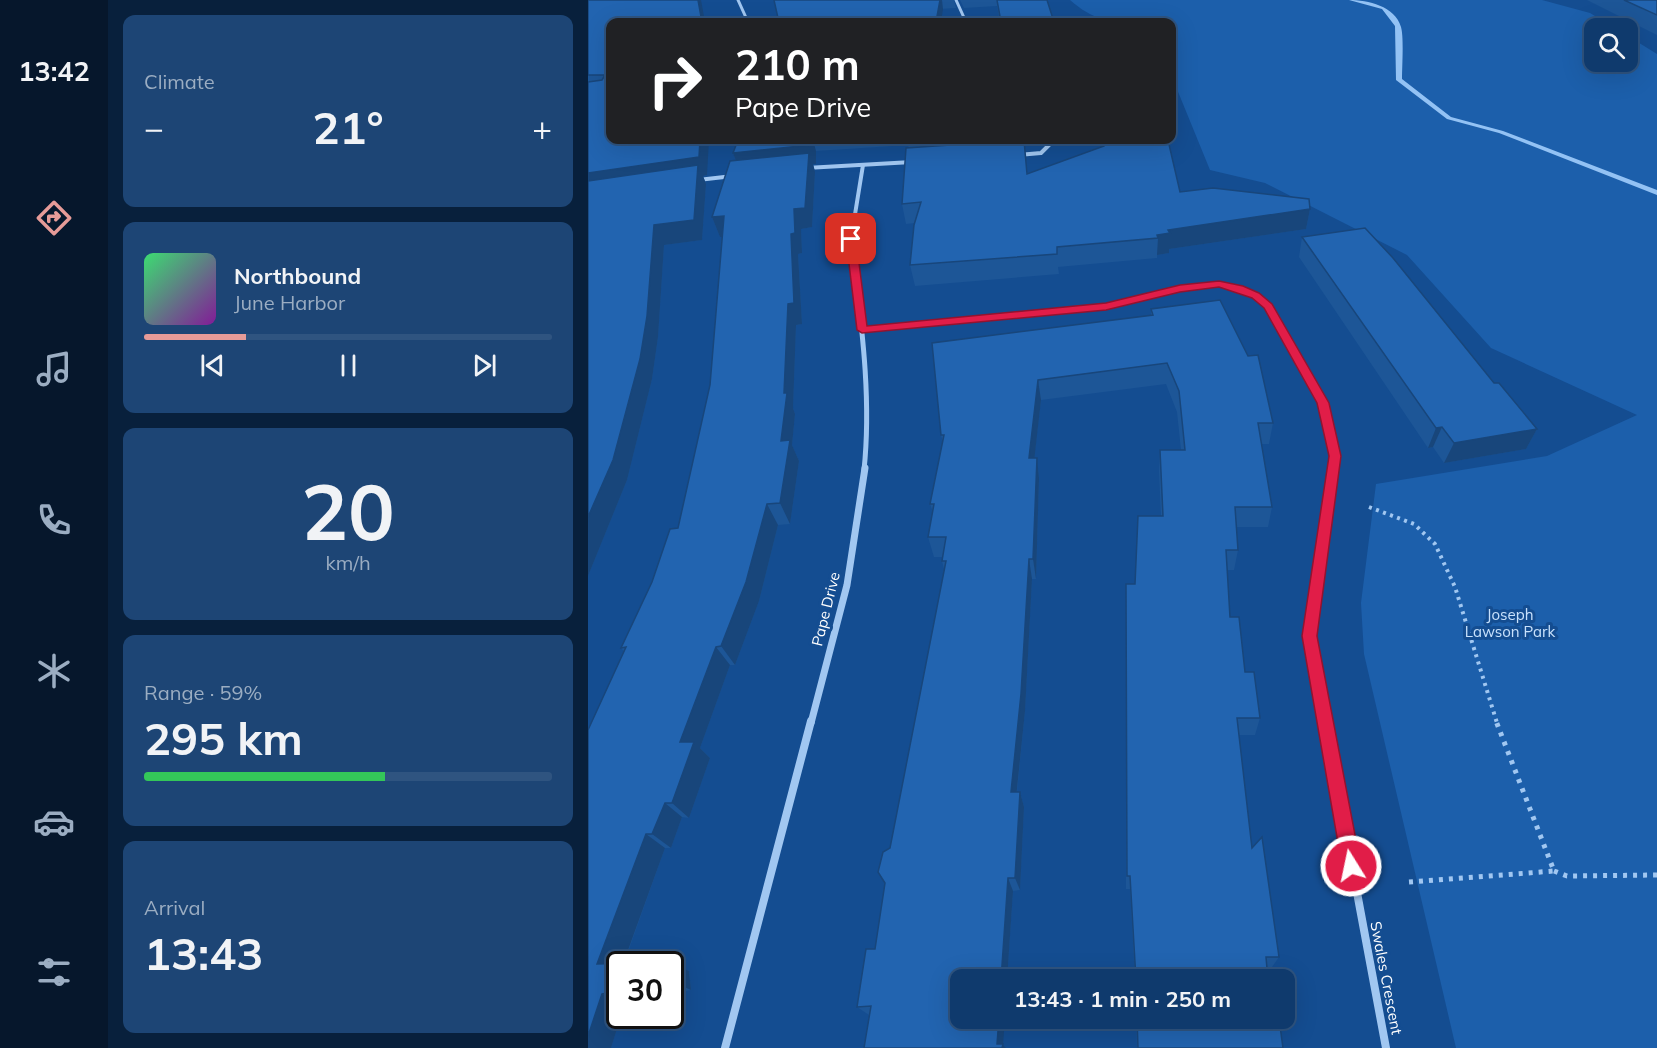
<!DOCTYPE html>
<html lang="en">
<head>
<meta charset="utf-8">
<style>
  :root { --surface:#0f3a6d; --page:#1d4575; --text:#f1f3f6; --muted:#9badc2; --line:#2f5480; --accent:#e69b98 }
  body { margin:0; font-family:Mulish,sans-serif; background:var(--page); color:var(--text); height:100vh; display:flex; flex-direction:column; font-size:22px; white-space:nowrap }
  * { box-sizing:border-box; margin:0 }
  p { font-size:20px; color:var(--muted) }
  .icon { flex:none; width:33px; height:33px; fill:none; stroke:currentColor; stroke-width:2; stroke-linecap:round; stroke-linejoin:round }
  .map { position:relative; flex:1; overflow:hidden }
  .side { display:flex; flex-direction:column; gap:15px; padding:15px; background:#08203c; width:480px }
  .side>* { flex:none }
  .banner { position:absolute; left:18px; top:18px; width:570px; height:126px; border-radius:12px; box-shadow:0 6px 24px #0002,0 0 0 2px var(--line); background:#202124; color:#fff; overflow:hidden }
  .buttons { position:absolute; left:996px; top:18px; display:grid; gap:12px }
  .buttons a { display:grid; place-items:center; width:54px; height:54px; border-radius:12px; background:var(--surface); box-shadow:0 6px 24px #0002,0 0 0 2px var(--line); font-size:30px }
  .speed { position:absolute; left:18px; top:951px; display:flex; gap:12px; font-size:30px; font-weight:700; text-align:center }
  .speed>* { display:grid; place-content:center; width:78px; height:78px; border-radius:50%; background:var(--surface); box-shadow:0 6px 24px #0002,0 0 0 2px var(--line); line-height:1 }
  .speed .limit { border:3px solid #111; border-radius:9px; background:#fff; color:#111 }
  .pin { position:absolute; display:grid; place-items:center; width:51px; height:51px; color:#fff; margin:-26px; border-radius:12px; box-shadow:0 3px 9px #0006 }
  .me { position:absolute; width:66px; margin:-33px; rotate:350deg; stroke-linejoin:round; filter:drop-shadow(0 0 4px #0008) }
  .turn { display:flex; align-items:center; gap:21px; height:126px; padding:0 30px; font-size:27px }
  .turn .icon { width:78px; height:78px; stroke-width:2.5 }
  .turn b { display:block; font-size:42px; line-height:51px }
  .big { font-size:45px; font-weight:700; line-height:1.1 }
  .side .widget { flex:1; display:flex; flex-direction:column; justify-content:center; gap:9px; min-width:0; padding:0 21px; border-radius:12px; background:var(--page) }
  .side .dial { align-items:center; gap:0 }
  .dial b { font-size:78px; line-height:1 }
  .song { display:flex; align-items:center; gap:18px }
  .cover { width:72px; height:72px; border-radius:9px; background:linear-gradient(135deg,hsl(140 70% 55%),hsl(290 70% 35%)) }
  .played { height:6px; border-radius:3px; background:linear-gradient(90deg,var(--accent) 25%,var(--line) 25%) }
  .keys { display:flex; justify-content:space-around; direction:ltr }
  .heat { display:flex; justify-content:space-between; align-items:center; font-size:33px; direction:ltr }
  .charge { height:9px; border-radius:4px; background:linear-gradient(90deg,#34c759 59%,var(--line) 0) }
  .trip { position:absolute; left:362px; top:969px; width:345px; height:60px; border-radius:12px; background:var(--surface); box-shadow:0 6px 24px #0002,0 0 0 2px var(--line); font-weight:700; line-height:60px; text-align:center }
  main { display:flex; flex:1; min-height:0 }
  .menu { display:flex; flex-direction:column; width:108px; justify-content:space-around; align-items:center; background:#06172c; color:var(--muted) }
  .menu .icon { width:42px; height:42px }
  .menu .on { color:var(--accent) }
  .menu b { font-size:27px; color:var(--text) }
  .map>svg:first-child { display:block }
  .green { fill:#1c5fab }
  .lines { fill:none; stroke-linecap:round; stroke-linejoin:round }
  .stream { fill:#93c2f4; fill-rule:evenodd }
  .path-far1 { stroke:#a1c7f1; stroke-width:4; stroke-dasharray:3 4.5; stroke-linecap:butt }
  .path { stroke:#a1c7f1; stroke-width:5; stroke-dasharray:4 6; stroke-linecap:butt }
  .street-far4 { stroke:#a1c7f1; stroke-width:3 }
  .street-far3 { stroke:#a1c7f1; stroke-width:4 }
  .street-far2 { stroke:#a1c7f1; stroke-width:5 }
  .street-far1 { stroke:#a1c7f1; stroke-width:7 }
  .street { stroke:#a1c7f1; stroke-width:8 }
  .wall { fill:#1d5697 }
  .shaded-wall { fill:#18467b }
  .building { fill:#2264b0; stroke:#18467b; stroke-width:1.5 }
  .route { fill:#e11d48; stroke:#92132f; stroke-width:1.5 }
  .labels { text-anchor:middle; stroke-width:6; stroke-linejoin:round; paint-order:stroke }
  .street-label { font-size:15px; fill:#fff; stroke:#144d91 }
  .park-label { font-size:15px; fill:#c8e1fc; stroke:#144d91 }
</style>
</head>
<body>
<main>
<nav class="menu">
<b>13:42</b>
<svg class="icon on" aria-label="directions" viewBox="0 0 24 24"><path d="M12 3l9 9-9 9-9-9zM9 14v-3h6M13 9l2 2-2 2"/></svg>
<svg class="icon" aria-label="music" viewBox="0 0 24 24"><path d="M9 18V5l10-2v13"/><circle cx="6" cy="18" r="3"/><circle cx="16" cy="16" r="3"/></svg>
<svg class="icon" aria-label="phone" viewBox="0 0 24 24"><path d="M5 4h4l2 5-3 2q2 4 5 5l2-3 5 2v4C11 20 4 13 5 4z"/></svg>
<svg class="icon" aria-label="climate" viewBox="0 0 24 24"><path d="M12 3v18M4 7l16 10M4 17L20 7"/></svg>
<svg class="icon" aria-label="car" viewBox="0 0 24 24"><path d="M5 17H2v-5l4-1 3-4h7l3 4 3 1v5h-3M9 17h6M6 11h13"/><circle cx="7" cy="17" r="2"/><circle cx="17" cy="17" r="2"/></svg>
<svg class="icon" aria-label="filters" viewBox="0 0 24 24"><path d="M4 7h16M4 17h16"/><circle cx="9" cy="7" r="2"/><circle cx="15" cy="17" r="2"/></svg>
</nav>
<section class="side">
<div class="widget"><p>Climate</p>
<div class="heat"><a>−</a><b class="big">21°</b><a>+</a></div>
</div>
<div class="widget">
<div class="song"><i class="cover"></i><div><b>Northbound</b><p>June Harbor</p></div></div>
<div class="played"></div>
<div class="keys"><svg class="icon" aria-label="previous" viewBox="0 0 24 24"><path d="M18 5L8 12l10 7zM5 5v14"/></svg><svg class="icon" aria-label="pause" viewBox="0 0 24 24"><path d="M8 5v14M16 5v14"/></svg><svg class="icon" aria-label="next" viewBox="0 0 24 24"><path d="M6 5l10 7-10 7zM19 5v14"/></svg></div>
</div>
<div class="widget dial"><b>20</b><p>km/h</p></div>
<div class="widget"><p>Range · 59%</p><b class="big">295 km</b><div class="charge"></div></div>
<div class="widget"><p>Arrival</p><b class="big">13:43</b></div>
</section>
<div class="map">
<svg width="1069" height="1048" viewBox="0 0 1069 1048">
  <rect width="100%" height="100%" fill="#144d91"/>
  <!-- green -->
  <path class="green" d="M482,0h472l48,13 25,15h-21v34h34v-26l29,18v994h-201l-92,-394 -3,-51 15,-119 171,-28 90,-41 -146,-67 -84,-93 -142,-72 -55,-13 -38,-93v-55c-43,0 -68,8 -102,-22z"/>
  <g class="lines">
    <!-- stream -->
    <path class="stream" d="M761,0c19,0 46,6 52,27 3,11 1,39 1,52l49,38 52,14 154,59v5l-158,-62 -52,-14 -51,-39 -1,-54 -13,-17z"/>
    <!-- path-far1 -->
    <path class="path-far1" d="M781,507l45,17 21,20 20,43 42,136"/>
    <!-- path -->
    <g class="path">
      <path d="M966,871l13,5 90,-1"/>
      <path d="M821,882l145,-11 -58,-150"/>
    </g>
    <!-- street-far4 -->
    <g class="street-far4">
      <path d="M150,0l10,22"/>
      <path d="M368,0l10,22"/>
    </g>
    <!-- street-far3 -->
    <g class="street-far3">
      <path d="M430,155l23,-2 13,-13"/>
      <path d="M218,168l106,-6"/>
      <path d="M110,180l35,-4"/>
      <path d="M267,273l-4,-34 12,-74"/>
    </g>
    <!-- street-far2 -->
    <g class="street-far2">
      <path d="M267,271c8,65 16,133 9,199"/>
      <path d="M274,330l244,-23 74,-19 39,-4 20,4 17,8 12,10c26,46 73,108 65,164"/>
    </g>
    <!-- street-far1 -->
    <g class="street-far1">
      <path d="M223,723l36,-138 18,-117"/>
      <path d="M737,723l-16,-87 24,-168"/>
    </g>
    <!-- street -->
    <g class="street">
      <path d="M737,721l61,327"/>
      <path d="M137,1048l86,-327"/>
    </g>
  </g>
  <!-- wall -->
  <g class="wall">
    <path d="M0,0l119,175 -4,1 3,8 -4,56 -38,5 -6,92 -6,42 -25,101 -39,96z"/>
    <path d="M186,0h180l2,8 -178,10z"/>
    <path d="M372,0h87l7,22h-54l-3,-16 -33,2z"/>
    <path d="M999,0h70v35z"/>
    <path d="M150,140h285l4,34 74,-27 -2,-7h69l12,52 33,-4 96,11 1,10 -4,20 -137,20v4l-12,2v3l-99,9 1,7 -144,12 -5,-21 5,-42 -9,1 -4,-20 4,-56h3l-1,-3 -92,6v13h-3l2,8 -3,55 -11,2 1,24 -4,1 4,70 -6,1 -3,83 2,6 -3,31 7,16 -9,63 -12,1 -19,76 -24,64h-5l-30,83 10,10 -21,60 -7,-1 -11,31h-6l-41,115 46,-1 19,9 2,19 -21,4v-30h-50v52h1l-10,32h-23v-318l36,-79 -3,-3 31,-66 18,-53 8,-1 32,-143 12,-148h-2l-8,-20 18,-56 6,-1 -3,-7z"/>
    <path d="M714,237l192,146 43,46 -11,20 -82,14 -11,-16 -5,1 -129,-191z"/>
    <path d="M563,309l122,114 -4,21h-7l10,63 -4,20h-32l2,23 -4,20h-7l3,47 15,55 15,46 -5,17h-16l13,113 27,109 -7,10h-5l1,13h-133l-5,-91h-4v-305h9l26,-68 -2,-45 1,-21h21l-4,-38 -11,-28 -125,16 -7,58h3l2,20 -3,101h-4l-7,132 -8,81h3l4,15 -4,83 -7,1 -6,89h-47l43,65 -134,-30 -12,-8 18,-58 10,-66 5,-35 54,-279 -2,-8 1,-4h-9l-6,-20 5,-25 -3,-8 13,-62 -2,-7 210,-119z"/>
    <path d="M548,1018h138l1,8 8,22h-146z"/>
  </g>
  <!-- shaded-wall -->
  <g class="shaded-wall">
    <path d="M110,0h3l4,22h-3z"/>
    <path d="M352,0h2l1,9 -2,13h-5z"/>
    <path d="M112,140h9l-2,35 -4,1 3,8 -4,56 -38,5 -6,92 -6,42 -25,101 -39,96v-403z"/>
    <path d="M222,140h3l3,11v13h-3l2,8 -3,55 -11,2 1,24 -4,1 4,70 -6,1 -3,83 2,6 -3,31 7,16 -9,63 -10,-21 1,-62 3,-48 -44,-222 -7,-18z"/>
    <path d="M722,209l-4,20 -137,20v4l-12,2 1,-17 -1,-3 11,-5z"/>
    <path d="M136,216l8,20 -12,1 -8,-20z"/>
    <path d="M450,380l3,20 -9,79 -3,-21z"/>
    <path d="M854,427l-9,20 -5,1 8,-20z"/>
    <path d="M949,429l-11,20 -82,14 10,-20z"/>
    <path d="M449,458l2,20 -3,101 -3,-20z"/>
    <path d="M179,504l11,21 -19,76 -24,64 -14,-19z"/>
    <path d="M441,559l3,20 -7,132 -10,97 -4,-16z"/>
    <path d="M128,647l14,18 -30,83 10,10 -21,60 -17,-15 8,-61z"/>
    <path d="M432,792l4,15 -4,83 -5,-12z"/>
    <path d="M77,803l17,14 -11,31 -19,-14z"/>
    <path d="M58,834l19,14 -42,116h-26z"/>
    <path d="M420,878l5,13 -6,89h-6z"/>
    <path d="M82,962l19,9 2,19 -20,-9z"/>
    <path d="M14,994l18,6v16h1l-10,32h-23v-12z"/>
    <path d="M411,1018h6l-2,27 3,3h-5l-4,-4z"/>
  </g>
  <!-- building -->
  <g class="building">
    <path d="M0,0h110l4,22h-92v118h90l-1,17 -111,16v-91l14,-2 3,-5h-17z"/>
    <path d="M186,0h166l-4,22h-159l1,-4z"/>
    <path d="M409,0h50l7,22h-53z"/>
    <path d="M1036,0h33v15z"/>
    <path d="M150,140h72v5l-77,8z"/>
    <path d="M436,140l3,34 77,-28 -1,-6h65l12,52 33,-4 96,11 1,10 -142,21 2,3 -13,2 1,3 -101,9v7l-147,11 4,-40 7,-23 -19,2 4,-56z"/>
    <path d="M221,153l-4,55 -11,1 1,24 -4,1 3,69 -6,1 -4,89h3l-6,48 9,-1 -10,63 -13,1 -21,78 -25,64 -5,1 -36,95h14l-22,61h-7l-13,31h-6l-49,130 73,-2v2h-50v27l-18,3 -14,42v-306l38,-83 -5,1 31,-66 18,-53 8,-1 32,-143 14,-169 -12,1 18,-56z"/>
    <path d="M110,165l-4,55 -40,5 -7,91 -7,43 -27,101 -25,57v-336z"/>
    <path d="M777,228l28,30 101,125h5l38,46 -83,14 -12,-16 -6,1 -134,-191z"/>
    <path d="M632,300l28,56 10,-1 15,68h-15l14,84h-37l3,43h-12l4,67h9l6,55h9l6,46h-23l15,130 10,-11 17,120h-13l2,23h-132l-6,-104h-3l-1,-292h9l3,-68h25l-3,-66h25l-6,-59 -12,-28 -129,17 -9,78h8l-4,101h-4l-8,135 -10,98h9l-5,86h-7l-7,102h-41v38h39l-2,26h6l-1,4h-138l7,-42 -14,1 9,-58h9l10,-66 -7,-11 5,-20 7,-4 56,-287h-4l4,-24h-18l6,-33h-4l14,-69h-3l-9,-92 221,-28 -2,-6z"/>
    <path d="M549,1018h137l1,8h5l3,22h-145z"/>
  </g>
  <!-- route -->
  <path class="route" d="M263,236l5,3 11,87 239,-23 74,-18 39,-4 24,5 16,7 13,11 57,99 12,53 -24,180 44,230 -3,6 -7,3 -6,-3 -3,-6 -40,-230 27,-180 -12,-53 -53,-95 -12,-10 -33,-11 -39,5 -74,18 -244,23 -5,-3 -11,-91z"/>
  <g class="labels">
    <!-- street labels -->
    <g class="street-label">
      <text transform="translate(238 609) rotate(-76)" y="5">Pape Drive</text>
      <text transform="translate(798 978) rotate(79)" y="5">Swales Crescent</text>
    </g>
    <!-- park labels -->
    <g class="park-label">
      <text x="922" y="620">Joseph<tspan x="922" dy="17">Lawson Park</tspan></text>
    </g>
  </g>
</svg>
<div class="buttons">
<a><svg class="icon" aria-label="search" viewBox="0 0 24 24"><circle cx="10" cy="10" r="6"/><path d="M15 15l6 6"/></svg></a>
</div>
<div class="speed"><div class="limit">30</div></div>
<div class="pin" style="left:263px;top:239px;background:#d93025"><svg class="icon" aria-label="arrive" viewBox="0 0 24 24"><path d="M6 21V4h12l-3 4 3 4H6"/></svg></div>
<svg class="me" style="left:763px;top:866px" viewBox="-20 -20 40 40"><circle r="17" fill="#e11d48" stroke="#fff" stroke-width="3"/><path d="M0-11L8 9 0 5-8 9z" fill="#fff"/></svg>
<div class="trip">13:43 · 1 min · 250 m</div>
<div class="banner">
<div class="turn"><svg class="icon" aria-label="right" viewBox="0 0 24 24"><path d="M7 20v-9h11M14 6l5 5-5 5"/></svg><div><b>210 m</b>Pape Drive</div></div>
</div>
</div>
</main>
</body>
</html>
